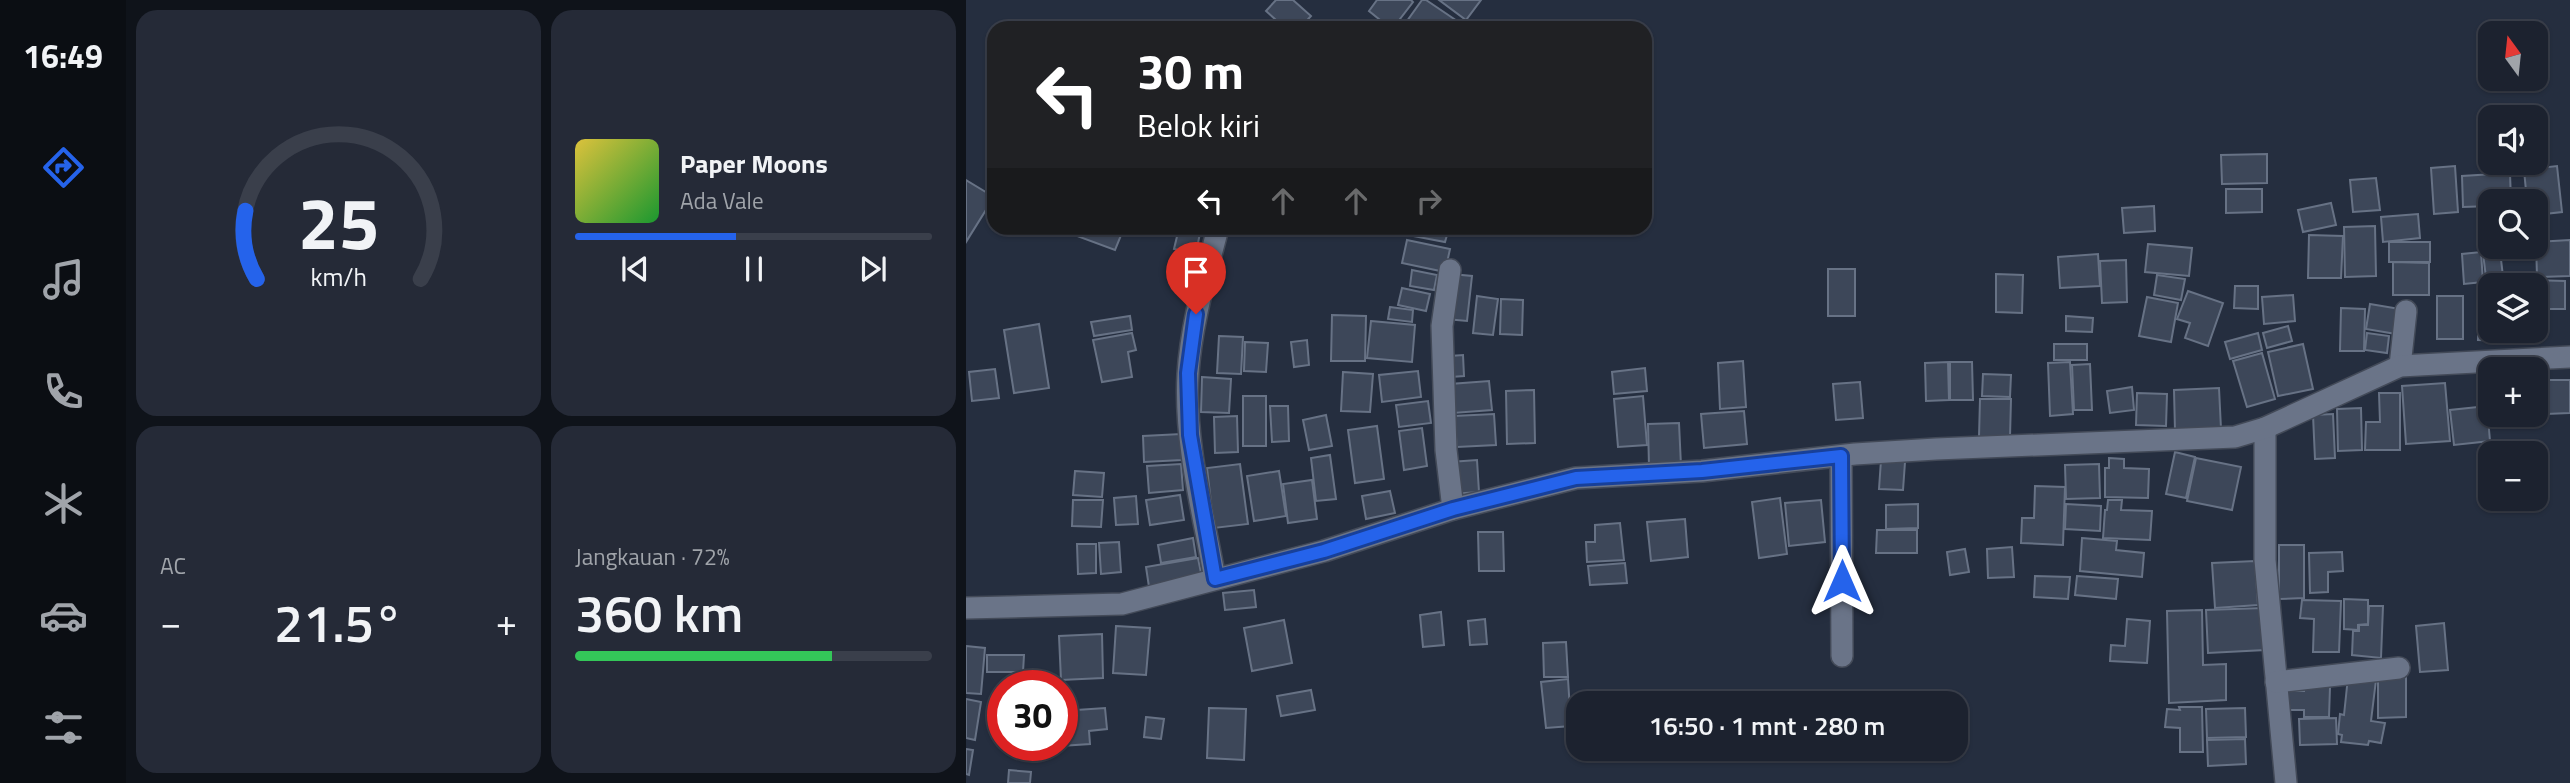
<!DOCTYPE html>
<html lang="id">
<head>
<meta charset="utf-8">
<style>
  :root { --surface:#1c222f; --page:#252a37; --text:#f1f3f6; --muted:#a0a4aa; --line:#3a3f4b; --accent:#2563eb }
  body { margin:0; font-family:"Titillium Web",sans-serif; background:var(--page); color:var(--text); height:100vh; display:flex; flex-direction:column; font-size:26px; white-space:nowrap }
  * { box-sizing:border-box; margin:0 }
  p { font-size:23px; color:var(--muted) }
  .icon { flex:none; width:38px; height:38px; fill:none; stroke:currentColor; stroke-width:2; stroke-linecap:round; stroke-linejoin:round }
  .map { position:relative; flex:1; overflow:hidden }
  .sheet { display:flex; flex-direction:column; gap:10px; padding:10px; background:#0f131a; width:840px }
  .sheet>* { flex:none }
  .guide { position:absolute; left:21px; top:21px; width:665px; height:214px; border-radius:21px; box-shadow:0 2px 5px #0004,0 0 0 2px var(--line); background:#202124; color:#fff; overflow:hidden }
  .needle { width:46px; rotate:345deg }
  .controls { position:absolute; left:1512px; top:21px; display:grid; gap:14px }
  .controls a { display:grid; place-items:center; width:70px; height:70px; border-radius:14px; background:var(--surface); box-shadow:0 2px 5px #0004,0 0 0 2px var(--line); font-size:35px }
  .speed { position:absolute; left:21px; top:670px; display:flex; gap:14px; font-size:35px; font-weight:700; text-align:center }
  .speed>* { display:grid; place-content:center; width:91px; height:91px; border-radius:50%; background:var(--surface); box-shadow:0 2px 5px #0004,0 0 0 2px var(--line); line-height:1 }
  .speed .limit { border:10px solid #d22; background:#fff; color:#111 }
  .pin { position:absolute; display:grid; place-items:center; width:60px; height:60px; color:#fff; margin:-72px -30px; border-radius:50% 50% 50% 0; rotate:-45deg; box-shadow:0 0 7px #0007 }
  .pin .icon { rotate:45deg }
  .me { position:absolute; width:77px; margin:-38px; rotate:0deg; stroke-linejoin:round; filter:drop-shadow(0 0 5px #0008) }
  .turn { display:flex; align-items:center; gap:24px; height:147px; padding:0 35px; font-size:32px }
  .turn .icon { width:91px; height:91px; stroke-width:2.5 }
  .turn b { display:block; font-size:49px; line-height:60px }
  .lanes { display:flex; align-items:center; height:66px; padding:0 35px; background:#0003; justify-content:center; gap:35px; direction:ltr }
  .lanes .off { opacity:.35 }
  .big { font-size:52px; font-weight:600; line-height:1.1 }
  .sheet .widget { flex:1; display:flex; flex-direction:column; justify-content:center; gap:10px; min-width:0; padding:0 24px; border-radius:21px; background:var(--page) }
  .sheet .dial { align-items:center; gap:0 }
  .dial svg { height:182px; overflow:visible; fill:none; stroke:var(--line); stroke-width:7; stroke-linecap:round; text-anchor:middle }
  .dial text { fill:var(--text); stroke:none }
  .song { display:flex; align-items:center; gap:21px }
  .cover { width:84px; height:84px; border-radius:10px; background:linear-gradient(135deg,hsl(50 70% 55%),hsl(130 70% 35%)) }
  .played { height:7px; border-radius:4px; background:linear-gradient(90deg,var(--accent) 45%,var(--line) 45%) }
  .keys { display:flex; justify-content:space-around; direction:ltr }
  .heat { display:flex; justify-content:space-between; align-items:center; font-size:38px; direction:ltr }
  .charge { height:10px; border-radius:5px; background:linear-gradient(90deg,#34c759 72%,var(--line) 0) }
  .sheet .tiles { flex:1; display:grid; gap:10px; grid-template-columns:repeat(2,1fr) }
  .trip { position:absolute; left:600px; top:691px; width:402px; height:70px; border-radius:21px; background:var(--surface); box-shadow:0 2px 5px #0004,0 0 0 2px var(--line); font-weight:600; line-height:70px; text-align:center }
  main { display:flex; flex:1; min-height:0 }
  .menu { display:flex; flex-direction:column; width:126px; justify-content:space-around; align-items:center; background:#0b0e13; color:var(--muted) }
  .menu .icon { width:49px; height:49px }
  .menu .on { color:var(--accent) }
  .menu b { font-size:32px; color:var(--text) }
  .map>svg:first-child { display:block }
  .building { fill:#3d4759; stroke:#677285; stroke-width:2 }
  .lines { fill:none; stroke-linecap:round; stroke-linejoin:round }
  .minor-casing { stroke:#434a58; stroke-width:24 }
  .minor { stroke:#6a7488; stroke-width:21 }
  .route-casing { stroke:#184099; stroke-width:18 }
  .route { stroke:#2563eb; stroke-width:12 }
</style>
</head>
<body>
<main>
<nav class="menu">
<b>16:49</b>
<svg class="icon on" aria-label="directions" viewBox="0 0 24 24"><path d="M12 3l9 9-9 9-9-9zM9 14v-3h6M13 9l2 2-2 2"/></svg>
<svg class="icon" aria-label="music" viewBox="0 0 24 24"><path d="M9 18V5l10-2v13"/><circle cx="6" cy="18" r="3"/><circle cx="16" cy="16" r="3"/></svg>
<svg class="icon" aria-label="phone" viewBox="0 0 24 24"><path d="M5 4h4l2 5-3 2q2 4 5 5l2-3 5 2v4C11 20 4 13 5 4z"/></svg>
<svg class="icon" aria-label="climate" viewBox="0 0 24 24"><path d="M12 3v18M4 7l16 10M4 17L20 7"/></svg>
<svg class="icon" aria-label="car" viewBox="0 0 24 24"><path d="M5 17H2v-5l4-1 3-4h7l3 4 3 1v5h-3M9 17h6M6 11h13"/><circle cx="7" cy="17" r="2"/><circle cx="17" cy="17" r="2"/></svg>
<svg class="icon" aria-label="filters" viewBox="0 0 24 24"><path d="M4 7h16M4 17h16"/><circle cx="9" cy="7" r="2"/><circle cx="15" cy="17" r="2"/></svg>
</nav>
<section class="sheet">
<div class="tiles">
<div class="widget dial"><svg viewBox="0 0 100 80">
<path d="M14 69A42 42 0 1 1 86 69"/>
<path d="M14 69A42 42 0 0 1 9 39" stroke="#2563eb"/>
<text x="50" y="56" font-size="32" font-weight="700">25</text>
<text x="50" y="72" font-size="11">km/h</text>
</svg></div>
<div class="widget">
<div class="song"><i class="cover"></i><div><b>Paper Moons</b><p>Ada Vale</p></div></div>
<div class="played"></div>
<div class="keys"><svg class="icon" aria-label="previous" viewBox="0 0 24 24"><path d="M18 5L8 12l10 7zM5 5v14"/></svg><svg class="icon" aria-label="pause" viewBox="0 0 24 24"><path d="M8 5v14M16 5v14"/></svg><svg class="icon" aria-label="next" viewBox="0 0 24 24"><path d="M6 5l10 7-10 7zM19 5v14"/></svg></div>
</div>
<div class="widget"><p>AC</p>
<div class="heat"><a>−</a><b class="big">21.5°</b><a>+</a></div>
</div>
<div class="widget"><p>Jangkauan · 72%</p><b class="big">360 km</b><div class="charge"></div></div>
</div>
</section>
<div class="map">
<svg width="1604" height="783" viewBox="0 0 1604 783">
  <rect width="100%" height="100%" fill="#252e3f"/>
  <!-- building -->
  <g class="building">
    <path d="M310,0h17l18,16 -11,12h-15l-19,-17z"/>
    <path d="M411,0h34l2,2 -20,26h-3l-21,-17z"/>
    <path d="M456,0h4l40,27 -64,1z"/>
    <path d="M473,0h42l-15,20z"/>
    <path d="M1301,154v29l-45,1 -1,-29z"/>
    <path d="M1489,166l3,46 -24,2 -3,-46z"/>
    <path d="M1591,166l5,46 -26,3v-14h-9l-3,-31z"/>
    <path d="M1544,173l1,28h-21v5l-27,1 -1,-31z"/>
    <path d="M1410,178l4,32 -27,2 -3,-32z"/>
    <path d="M0,180l28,17 -28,45z"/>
    <path d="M1260,189h36v23l-36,1z"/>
    <path d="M1365,203l5,22 -33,7 -5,-22z"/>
    <path d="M1188,206l1,25 -31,2 -2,-25z"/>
    <path d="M1524,207v20l-12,1 -1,-20z"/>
    <path d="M1452,214l2,24 -37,4 -2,-25z"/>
    <path d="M1409,226l1,50 -31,1 -1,-50z"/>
    <path d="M114,228h44l-9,22 -38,-14z"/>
    <path d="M213,228h22l-5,25 -22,-4z"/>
    <path d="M448,228h35l-4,14 -32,-6z"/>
    <path d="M1513,229h11v18h18v2h-29z"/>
    <path d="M1343,235l34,1 -2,42h-33z"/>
    <path d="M441,240l43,9 -5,23 -43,-9z"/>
    <path d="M1604,240v36l-33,1 -1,-35z"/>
    <rect x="1423" y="242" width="41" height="20"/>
    <path d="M1182,244l44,4 -3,28 -44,-4z"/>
    <path d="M1534,251l4,34 -17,1 -4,-33z"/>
    <path d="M1515,252l2,30 -19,2 -2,-30z"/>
    <path d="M1132,254l2,32 -40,2 -2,-31z"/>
    <path d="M1160,260l1,42 -25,1 -2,-42z"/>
    <path d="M1427,262l36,1v32h-36z"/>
    <rect x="862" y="269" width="27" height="47"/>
    <path d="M446,270l25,5 -3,15 -24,-4z"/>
    <path d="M485,274l21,2 -5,45 -21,-2z"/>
    <path d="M1030,274l27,1 -1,38 -26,-1z"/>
    <path d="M1191,275l28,4 -4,21 -27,-5z"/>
    <path d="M1538,279h27l1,6h-28z"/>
    <path d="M1569,280l30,1v28h-29z"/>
    <path d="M1269,286h23v23l-24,-1z"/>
    <path d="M436,288l28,6 -4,17 -28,-6z"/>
    <path d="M1222,291l35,12 -15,43 -23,-8 5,-15 -13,-4z"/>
    <path d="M1327,295l2,26 -31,3 -2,-27z"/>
    <path d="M511,296l21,3 -5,36 -20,-2z"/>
    <rect x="1471" y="296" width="26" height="43"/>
    <path d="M1181,297l31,6 -7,39 -32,-6z"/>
    <path d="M535,299l22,1 -1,35 -22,-1z"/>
    <path d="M1513,303h11v28h16l-1,10 -27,-1z"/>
    <path d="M1404,304l36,6 -4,25 -36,-6z"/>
    <path d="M424,307l23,3 -1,12 -24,-3z"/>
    <path d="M1375,308l24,1 -1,42h-24z"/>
    <path d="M366,315l34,1 -1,45h-34z"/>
    <path d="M164,316l2,14 -38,6 -3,-14z"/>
    <path d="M1100,316l27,2 -1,14 -26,-1z"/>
    <path d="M405,321l44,4 -3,37 -45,-4z"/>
    <path d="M73,324l10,64 -35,5 -10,-63z"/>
    <path d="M1322,326l4,15 -25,7 -4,-15z"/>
    <rect x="1543" y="331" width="25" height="8"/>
    <path d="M166,333l4,17 -8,2 4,25 -30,5 -9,-42z"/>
    <path d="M1292,333l4,17 -32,9 -5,-17z"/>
    <path d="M1401,333l22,3 -2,17 -22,-3z"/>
    <path d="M253,336l24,1 -2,37 -24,-1z"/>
    <path d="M341,340l2,25 -15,2 -3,-25z"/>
    <path d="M279,342l23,1 -2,29 -22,-1z"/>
    <rect x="1088" y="344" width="33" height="16"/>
    <path d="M1337,344l10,45 -35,7 -10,-44z"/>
    <path d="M1296,353l13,46 -28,8 -14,-46z"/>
    <path d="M497,355l1,21 -13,1 -1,-21z"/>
    <path d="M777,361l3,46 -26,2 -2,-46z"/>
    <path d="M982,362l1,38 -23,1 -1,-38z"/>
    <path d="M984,362h22l1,38h-23z"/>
    <path d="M1104,362l3,52 -23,2 -2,-53z"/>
    <path d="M1124,364l2,46h-18l-2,-45z"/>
    <path d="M679,368l2,23 -33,3 -2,-22z"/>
    <path d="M29,369l4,29 -27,3 -3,-29z"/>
    <path d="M452,371l3,26 -39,5 -3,-27z"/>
    <path d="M377,372l30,2 -3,38 -29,-1z"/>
    <path d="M1017,374l28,1 -1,22 -28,-1z"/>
    <path d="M236,377l29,2 -2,34 -28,-1z"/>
    <path d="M1570,380h4l1,39h-27v-4h22z"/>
    <path d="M1579,380h25v33l-24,1z"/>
    <path d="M523,381l3,29 -39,3 -3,-29z"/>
    <path d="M894,382l3,36 -27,2 -3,-36z"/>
    <path d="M1479,383l5,58 -44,3 -4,-58z"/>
    <path d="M1166,387l2,23 -24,3 -3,-22z"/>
    <path d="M1253,388l2,41 -46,2 -1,-41z"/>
    <path d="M568,390l1,53 -28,1 -1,-53z"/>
    <path d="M1171,393l30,1 -1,32 -30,-1z"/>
    <path d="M1413,393h21v57h-35l1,-28h14z"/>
    <rect x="277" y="396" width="23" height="50"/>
    <path d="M677,396l4,49 -29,2 -4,-48z"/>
    <path d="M1014,399h31l-1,38h-31z"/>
    <path d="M462,401l3,22 -32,4 -3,-22z"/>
    <path d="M304,406h18l1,35 -17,1z"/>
    <path d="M1521,406l3,35 -36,4 -4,-35z"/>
    <path d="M1395,408l1,42 -24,1 -1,-42z"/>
    <path d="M778,411l3,33 -43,4 -3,-34z"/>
    <path d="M528,414l2,31 -39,2 -3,-31z"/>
    <path d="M1367,414l2,44 -20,1 -2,-44z"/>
    <path d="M360,415l6,31 -23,4 -6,-30z"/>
    <path d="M271,416l1,36 -23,1 -1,-36z"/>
    <path d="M713,423l2,43 -32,1 -1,-43z"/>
    <path d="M411,426l7,53 -29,4 -7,-53z"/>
    <path d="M456,428l5,38 -23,4 -5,-39z"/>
    <path d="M215,434l1,26 -38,2 -1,-26z"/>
    <path d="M1209,452l20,5 -9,41 -20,-4z"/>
    <path d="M364,455l6,44 -20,2 -5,-43z"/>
    <path d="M1143,458l15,1v9l25,1 -1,29 -43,-1v-29h4z"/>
    <path d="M1230,458l45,9 -9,43 -45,-9z"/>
    <path d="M511,460l2,32 -27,2 -2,-32z"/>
    <path d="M915,460l24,2 -2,28 -24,-1z"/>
    <path d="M215,464l2,26 -34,3 -2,-27z"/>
    <path d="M274,464l8,60 -34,4 -7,-60z"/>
    <path d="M1133,464l1,34 -34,1 -1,-34z"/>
    <path d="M109,471l29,2 -2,24 -29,-2z"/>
    <path d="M313,471l7,45 -32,5 -7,-45z"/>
    <path d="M346,480l5,39 -29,4 -5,-39z"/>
    <path d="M1069,486l30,1 -2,58 -42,-2 1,-25h12z"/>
    <path d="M424,491l5,22 -29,6 -4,-23z"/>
    <path d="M214,495l4,25 -34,5 -4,-25z"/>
    <path d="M170,496l2,28 -22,1 -2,-27z"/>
    <path d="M814,498l7,56 -28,4 -7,-56z"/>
    <path d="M107,500h30l-2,27 -29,-1z"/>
    <path d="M855,500l4,42 -36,4 -4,-43z"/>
    <path d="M1142,500h14l-1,10 31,1 -2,29 -47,-2 2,-28h2z"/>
    <path d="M952,504v24l-32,1v-24z"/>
    <path d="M1100,504l35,2 -1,25 -35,-2z"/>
    <path d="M719,519l3,38 -37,4 -4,-39z"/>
    <path d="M654,523l4,37 -37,2 -1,-20h9v-17z"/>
    <path d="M911,530h40v23h-41z"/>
    <path d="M512,532h25l1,39h-25z"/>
    <path d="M227,538l3,19 -35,6 -3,-18z"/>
    <path d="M1116,538l35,3 -1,9 28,3 -2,24 -62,-6z"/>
    <path d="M153,542l2,30 -20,2 -2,-31z"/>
    <path d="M111,544h19v29l-18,1z"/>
    <path d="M1313,545h25v53l-25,1z"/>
    <path d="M1046,547l2,30 -26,1 -1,-29z"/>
    <path d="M999,549l4,23 -19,3 -3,-23z"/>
    <path d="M1376,552l1,19 -15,1v20l-18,1 -1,-40z"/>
    <path d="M232,558l4,20 -53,9 -3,-20z"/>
    <path d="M1289,561l3,44 -43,3 -3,-45z"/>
    <path d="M659,563l2,20 -37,2 -2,-19z"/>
    <path d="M1069,576l35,1 -2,22 -34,-2z"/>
    <path d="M1111,576l41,3 -2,20 -41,-4z"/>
    <path d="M288,590l2,17 -31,3 -2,-17z"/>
    <path d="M1378,599l24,1v24l-10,1v5l-14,-1z"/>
    <path d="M1336,600l39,1 -2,51h-26l1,-33 -14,-1z"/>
    <path d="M1403,606h14l-2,52 -29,-3 1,-24h6v-6h9z"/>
    <path d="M1297,608l2,42 -57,3 -2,-43z"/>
    <path d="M1236,610l1,55 23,-1v36l-57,3 -2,-92z"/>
    <path d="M475,612l3,33 -21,2 -3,-32z"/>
    <path d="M519,619l2,25 -17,1 -2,-24z"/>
    <path d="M1161,619l23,2 -3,42 -37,-2 1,-16 14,1z"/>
    <path d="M318,620l8,43 -40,8 -8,-43z"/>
    <path d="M1478,623l4,47 -28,2 -4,-46z"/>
    <path d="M150,626l34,2 -4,47 -33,-2z"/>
    <path d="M136,634l1,44 -42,2 -2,-44z"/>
    <path d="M600,642l2,35h-24l-1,-34z"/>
    <path d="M0,646l19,2 -4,46 -15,-1z"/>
    <path d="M21,655h37l-1,17h-36z"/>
    <path d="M1440,676v41l-28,1v-41z"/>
    <path d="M1382,677l28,3 -5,41 14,2 -4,20 -12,-2 -1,4 -27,-3 1,-7 -4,-1 2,-20 4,1z"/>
    <path d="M602,679l3,47 -25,2 -5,-46z"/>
    <path d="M1338,686l26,1 -1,30h-25v-7h-16l-1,-19h17z"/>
    <path d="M345,690l4,20 -34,6 -4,-20z"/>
    <path d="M0,699l15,3 -6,38 -9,-2z"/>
    <path d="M1213,707h23l1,45h-23v-24l-15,-1 2,-18 13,1z"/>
    <path d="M139,708l2,21 -18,2 1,13 -44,3v-1h16v-35z"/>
    <path d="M243,708l37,1 -2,51 -37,-2z"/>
    <path d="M1279,708l1,29 -39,1 -1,-29z"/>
    <path d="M180,717l18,2 -3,20 -17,-2z"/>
    <path d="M1370,718l1,26 -37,1 -1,-26z"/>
    <path d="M1279,739l1,25 -38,2 -1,-26z"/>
    <path d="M0,749l7,1 -4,25 -3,-1z"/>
    <path d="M43,770l22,2 -1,11h-22z"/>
  </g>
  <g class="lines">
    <!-- minor casing -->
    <g class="minor-casing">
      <g id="minor">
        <path d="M484,270l-8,56 4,124 7,59"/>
        <path d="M1434,366l6,-55"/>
        <path d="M1299,428v132l21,223"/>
        <path d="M875,456l1,200"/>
        <path d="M249,579c-12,-67 -31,-137 -27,-205 3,-50 18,-99 30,-146"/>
        <path d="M0,608l156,-4 202,-53 129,-42 123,-31 126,-7 153,-17 81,-5 299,-12 30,-9 135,-62 170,-9"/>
        <path d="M1310,682l123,-14"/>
      </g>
    </g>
    <!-- minor -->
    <use href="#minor" class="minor"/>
  </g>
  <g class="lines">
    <!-- route casing -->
    <g class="route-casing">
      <path id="route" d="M230,314l-8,59 2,62 25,144 109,-28 129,-42 123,-31 126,-7 139,-15 1,125"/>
    </g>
    <!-- route -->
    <use href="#route" class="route"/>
  </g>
</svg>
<div class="controls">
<a><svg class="needle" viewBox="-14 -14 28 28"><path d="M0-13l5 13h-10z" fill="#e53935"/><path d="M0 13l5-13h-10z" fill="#a0a4aa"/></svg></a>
<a><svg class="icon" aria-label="sound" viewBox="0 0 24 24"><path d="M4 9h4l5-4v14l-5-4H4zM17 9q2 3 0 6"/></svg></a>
<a><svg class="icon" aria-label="search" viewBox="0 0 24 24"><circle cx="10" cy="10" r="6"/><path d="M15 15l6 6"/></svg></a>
<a><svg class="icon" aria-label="layers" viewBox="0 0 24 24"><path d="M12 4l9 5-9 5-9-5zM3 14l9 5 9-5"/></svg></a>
<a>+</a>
<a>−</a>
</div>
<div class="speed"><div class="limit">30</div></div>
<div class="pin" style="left:230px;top:314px;background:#d93025"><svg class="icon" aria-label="arrive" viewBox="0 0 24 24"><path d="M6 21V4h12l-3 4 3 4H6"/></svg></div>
<svg class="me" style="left:876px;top:581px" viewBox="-20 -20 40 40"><path d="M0-17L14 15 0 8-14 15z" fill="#2563eb" stroke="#fff" stroke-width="4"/></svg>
<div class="trip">16:50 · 1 mnt · 280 m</div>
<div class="guide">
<div class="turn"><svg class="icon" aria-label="left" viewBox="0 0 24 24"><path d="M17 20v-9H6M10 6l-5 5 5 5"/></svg><div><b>30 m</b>Belok kiri</div></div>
<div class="lanes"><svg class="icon" aria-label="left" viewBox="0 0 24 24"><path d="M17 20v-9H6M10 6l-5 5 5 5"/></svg><svg class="icon off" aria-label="ahead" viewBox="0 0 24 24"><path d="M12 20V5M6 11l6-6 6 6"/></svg><svg class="icon off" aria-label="ahead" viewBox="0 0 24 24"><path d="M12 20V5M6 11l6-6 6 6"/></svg><svg class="icon off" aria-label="right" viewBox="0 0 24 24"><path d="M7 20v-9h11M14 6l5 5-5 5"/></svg></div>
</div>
</div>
</main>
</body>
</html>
